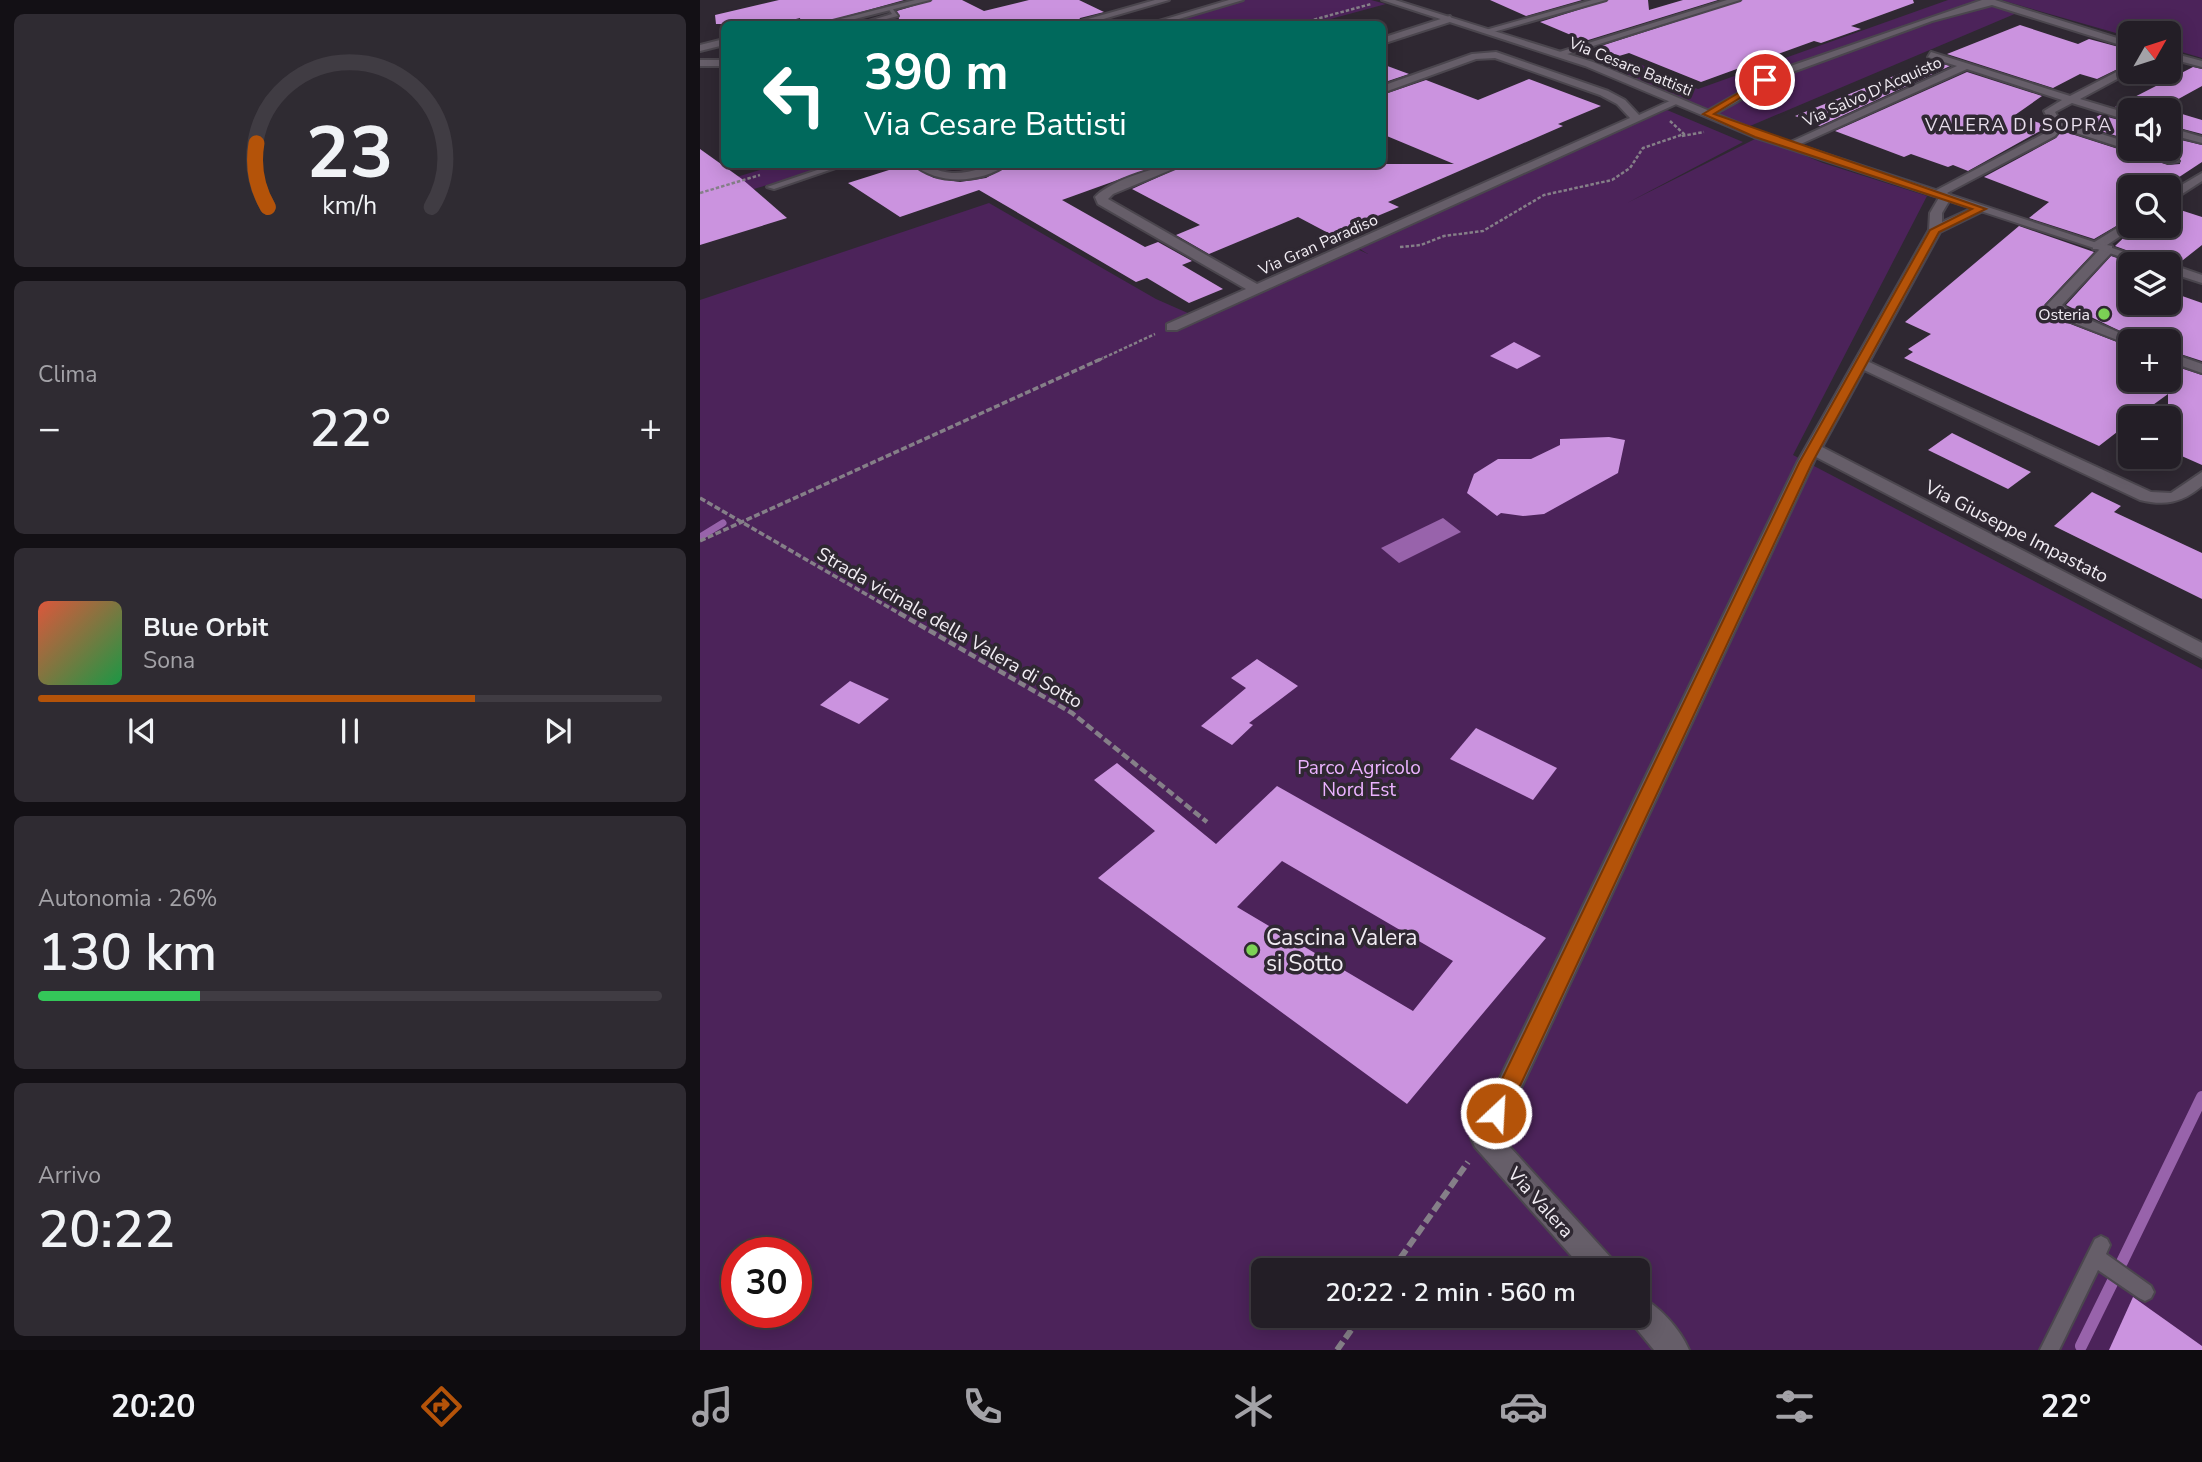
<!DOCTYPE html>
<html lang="it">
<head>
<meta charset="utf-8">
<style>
  :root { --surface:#231e26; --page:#2f2b32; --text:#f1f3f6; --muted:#a3a2a7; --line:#403c43; --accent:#b45309 }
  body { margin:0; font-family:"Nunito Sans",sans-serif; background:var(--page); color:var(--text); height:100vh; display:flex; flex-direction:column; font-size:26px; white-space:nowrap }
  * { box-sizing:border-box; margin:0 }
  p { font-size:23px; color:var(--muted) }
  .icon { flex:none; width:38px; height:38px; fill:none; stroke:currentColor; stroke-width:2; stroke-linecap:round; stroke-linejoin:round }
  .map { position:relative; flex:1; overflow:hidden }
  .drawer { display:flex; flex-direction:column; gap:14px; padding:14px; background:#131015; width:700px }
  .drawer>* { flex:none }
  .hud { position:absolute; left:21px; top:21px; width:665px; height:147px; border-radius:10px; box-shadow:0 4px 18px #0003,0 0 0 2px var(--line); background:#00695c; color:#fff; overflow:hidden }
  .needle { width:46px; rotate:51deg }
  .fabs { position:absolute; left:1418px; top:21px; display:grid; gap:14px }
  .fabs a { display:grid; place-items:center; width:63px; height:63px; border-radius:10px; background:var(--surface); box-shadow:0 4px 18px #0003,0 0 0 2px var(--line); font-size:35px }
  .speed { position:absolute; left:21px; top:1237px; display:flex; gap:14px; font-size:35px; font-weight:700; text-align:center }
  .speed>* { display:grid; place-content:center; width:91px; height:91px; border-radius:50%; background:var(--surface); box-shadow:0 4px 18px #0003,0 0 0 2px var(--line); line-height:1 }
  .speed .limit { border:10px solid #d22; background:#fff; color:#111 }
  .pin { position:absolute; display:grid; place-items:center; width:60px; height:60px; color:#fff; margin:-30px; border:4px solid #fff; border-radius:50%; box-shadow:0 2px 7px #0007 }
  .me { position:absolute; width:77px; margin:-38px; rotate:25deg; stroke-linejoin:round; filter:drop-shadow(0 0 5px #0008) }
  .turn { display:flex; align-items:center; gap:24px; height:147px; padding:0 28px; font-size:32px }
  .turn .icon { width:91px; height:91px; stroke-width:2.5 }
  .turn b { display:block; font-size:49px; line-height:60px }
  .big { font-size:52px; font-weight:600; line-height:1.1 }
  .drawer .card { flex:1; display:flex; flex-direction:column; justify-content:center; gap:10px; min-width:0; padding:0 24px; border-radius:10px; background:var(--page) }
  .drawer .dial { align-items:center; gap:0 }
  .dial svg { height:182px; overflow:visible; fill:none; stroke:var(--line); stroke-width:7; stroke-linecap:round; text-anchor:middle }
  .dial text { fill:var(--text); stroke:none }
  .song { display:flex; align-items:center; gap:21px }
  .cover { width:84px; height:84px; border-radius:10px; background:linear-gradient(135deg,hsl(10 70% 55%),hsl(140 70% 35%)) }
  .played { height:7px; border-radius:4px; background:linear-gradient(90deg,var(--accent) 70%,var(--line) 70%) }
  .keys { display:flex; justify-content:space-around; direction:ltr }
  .heat { display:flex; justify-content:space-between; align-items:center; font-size:38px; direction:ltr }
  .charge { height:10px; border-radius:5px; background:linear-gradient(90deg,#34c759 26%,var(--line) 0) }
  .trip { position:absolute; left:551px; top:1258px; width:399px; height:70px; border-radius:10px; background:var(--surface); box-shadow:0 4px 18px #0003,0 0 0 2px var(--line); font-weight:600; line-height:70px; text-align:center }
  .menu { display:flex; height:112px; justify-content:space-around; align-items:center; background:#0e0c0f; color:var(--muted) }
  .menu .icon { width:49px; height:49px }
  .menu .on { color:var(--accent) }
  .menu b { font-size:32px; color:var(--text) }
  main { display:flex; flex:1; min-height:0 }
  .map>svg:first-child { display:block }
  .green { fill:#4c235a; fill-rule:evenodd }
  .water { fill:#9863ab }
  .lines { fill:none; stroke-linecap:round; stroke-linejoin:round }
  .stream-far1 { stroke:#9863ab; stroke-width:7 }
  .stream { stroke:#9863ab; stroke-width:12 }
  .building { fill:#cb93df; fill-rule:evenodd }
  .service-casing { stroke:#4b464e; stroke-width:4 }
  .minor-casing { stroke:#4b464e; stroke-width:4 }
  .tertiary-casing { stroke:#4b464e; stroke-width:4 }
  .path-far3 { stroke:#857f88; stroke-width:2.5; stroke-dasharray:3.5 2; stroke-linecap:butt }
  .path-far2 { stroke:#857f88; stroke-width:3.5; stroke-dasharray:6 2.5; stroke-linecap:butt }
  .path-far1 { stroke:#857f88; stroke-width:4.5; stroke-dasharray:8 3.5; stroke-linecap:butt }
  .path { stroke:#857f88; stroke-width:6; stroke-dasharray:10 4.5; stroke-linecap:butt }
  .service { fill:#665e69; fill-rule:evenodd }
  .minor { fill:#665e69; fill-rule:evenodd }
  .tertiary { fill:#665e69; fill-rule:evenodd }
  .route { fill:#b45309; stroke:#753606; stroke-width:2 }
  .poi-dot { fill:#7cd155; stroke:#2f2832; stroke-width:2.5 }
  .labels { text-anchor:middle; stroke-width:7; stroke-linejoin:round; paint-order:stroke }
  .far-street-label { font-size:16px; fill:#f1ecf3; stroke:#2f2832 }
  .far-poi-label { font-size:16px; fill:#f1ecf3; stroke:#2f2832; text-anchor:end }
  .far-neighbourhood-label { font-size:18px; letter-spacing:2px; fill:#e9dfed; stroke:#2f2832 }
  .street-label { font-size:19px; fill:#f1ecf3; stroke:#2f2832 }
  .park-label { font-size:19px; fill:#ebb2ff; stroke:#2f2832 }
  .near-poi-label { font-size:23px; fill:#f1ecf3; stroke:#2f2832; text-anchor:start }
</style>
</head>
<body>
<main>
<section class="drawer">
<div class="card dial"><svg viewBox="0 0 100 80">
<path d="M14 69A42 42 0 1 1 86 69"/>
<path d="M14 69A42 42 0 0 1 9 41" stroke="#b45309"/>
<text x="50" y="56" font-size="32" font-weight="700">23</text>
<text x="50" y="72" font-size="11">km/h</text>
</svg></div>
<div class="card"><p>Clima</p>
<div class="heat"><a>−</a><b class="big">22°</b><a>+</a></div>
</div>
<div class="card">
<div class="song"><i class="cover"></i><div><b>Blue Orbit</b><p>Sona</p></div></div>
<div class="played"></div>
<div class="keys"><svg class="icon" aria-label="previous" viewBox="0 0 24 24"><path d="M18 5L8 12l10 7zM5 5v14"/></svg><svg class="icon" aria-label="pause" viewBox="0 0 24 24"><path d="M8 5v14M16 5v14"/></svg><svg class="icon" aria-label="next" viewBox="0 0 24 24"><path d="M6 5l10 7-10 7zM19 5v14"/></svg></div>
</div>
<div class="card"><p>Autonomia · 26%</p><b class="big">130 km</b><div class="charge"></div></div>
<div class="card"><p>Arrivo</p><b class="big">20:22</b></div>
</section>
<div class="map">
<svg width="1502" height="1350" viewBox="0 0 1502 1350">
  <rect width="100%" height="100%" fill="#2f2832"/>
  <!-- green -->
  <g class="green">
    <path d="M544,0h127l15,4 -74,20h-155z"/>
    <path d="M1248,0h29l40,13 -274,116 -144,-60 29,-10 70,30z"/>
    <path d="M1301,0h201v58l-34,-10v-15h-38v4z"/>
    <path d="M967,110l76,32 -116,61 132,-66 64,26 104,33 -134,259 409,214v681h-1502v-1050l289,-97 167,96 34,15 165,-66 13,6 -11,-7zM37,1253h59v59h-59zM564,1270h374v46h-374z"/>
    <path d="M76,165h58l-134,40v-17z"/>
  </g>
  <!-- water -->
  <path class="water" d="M743,518l18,14 -62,31 -18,-15z"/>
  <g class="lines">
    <!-- stream-far1 -->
    <path class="stream-far1" d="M0,537l23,-14"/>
    <!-- stream -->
    <g class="stream">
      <path d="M1422,1262l80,-165"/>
      <path d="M1381,1346l32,-65"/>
    </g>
  </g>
  <!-- building -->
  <g class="building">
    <path d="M79,0h125l-86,24h-17l-1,-6 -25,6h-59l-1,-9z"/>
    <path d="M233,0h29l22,11 45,-11h50l25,12 -24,6 -2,4 4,2h-206l23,-5 -2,-8z"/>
    <path d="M790,0h92l-56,16z"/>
    <path d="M909,0h39l1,10 34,-10h35l-133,41 -45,-19z"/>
    <path d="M1043,0h170l1,3 -63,23 10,3 -40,14 -7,-2 -113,41 -72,-29 -10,3 -21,-9z"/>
    <path d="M1320,25l58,19 11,-5 41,11v13l-33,16 -17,-5 -27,14 -106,-34z"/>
    <path d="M1231,61l19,5 -130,60 -25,-10z"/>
    <path d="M682,64l27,10 -27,9z"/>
    <path d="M1493,67l9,2v17l-40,22 40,12v14l-34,-9v-15l-38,1 -15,-4z"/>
    <path d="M1267,72l75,24 -27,19 34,11 -81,45 -15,-6 -5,2 -37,-13 -7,3 -69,-26z"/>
    <path d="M829,79l72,27 -43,18 5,2 -175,76 11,5 -67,28 -34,-18 -89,37 -33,-19 24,-10 -68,-36 55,-25h267l-72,-30v-39l44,-15 52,20z"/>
    <path d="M1400,115l30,8v17l-49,-15z"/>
    <path d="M1362,131l106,34 12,-1v-5l-26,-10h14v-12l34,8v17l-38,25h-34v31l-36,21 -65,-21 20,-16 -65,-25 72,-39z"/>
    <path d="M0,149l42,30 45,39 -87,27z"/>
    <path d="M208,164l26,14 26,4 26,-4 25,-14h151l-100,36 83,47 13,-5 34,19 -10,4 41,24 -34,14 -42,-25 -11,4 -157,-92 -79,27 -52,-34z"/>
    <path d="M1468,206l34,11v28l-24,19 -11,-3 -3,3 -49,-18 21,-20h32z"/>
    <path d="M1319,226l75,26 -50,53 16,15 70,27v33h38v-16l34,11v90l-34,-15v-56l-33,24h-5v4l-31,24 -195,-88 9,-6 -5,-3 23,-15 -26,-12z"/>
    <path d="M1411,256l24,8h-5v39h38v-12l34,12v58l-34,-11v-9h-27l-75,-36z"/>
    <path d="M814,342l27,14 -24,13 -27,-13z"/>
    <path d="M1252,433l79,39 -23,17 -80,-39z"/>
    <path d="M909,437l16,3 -7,33 -74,41 -21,2 -22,-3 -4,3 -30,-23 7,-19 24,-15h33l29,-14v-6z"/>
    <path d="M1392,492l29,14 -7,6 88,41v46l-148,-73z"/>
    <path d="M557,659l41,27 -49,37 4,2 -21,20 -31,-19 45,-38 -15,-10z"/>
    <path d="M150,681l39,18 -30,25 -39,-19z"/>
    <path d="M776,728l81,40 -24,32 -83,-41z"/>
    <path d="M417,763l99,81 61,-58 269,152 -139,166 -309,-226 57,-47 -61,-51zM582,861l171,100 -40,50 -176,-104z"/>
    <path d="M1433,1297l69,49v4h-93z"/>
  </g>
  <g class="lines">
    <!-- service casing -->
    <g class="service-casing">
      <g id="service">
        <path d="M188,8h4l6,8 -31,8h-8l33,-10z"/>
        <path d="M135,164h12l-73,25 -7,-2z"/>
        <path d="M1401,1236l6,3 3,6 -4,9 45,32 3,6 -3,6 -6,3 -6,-3 -41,-28 -39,80h-19l55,-111z"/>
      </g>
    </g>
    <!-- minor casing -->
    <g class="minor-casing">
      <g id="minor">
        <path d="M215,0h15l-95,24h-14z"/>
        <path d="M455,0h14l-83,24 -5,-3z"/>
        <path d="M529,0h14l-81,24h-13z"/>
        <path d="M892,0h14l-116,33 -8,-2z"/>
        <path d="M1027,0h13l-179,56 -8,-2z"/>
        <path d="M1282,0h13l135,42v6l-138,-43 -60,16 -145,53 -76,42 -9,-2 77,-44z"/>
        <path d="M750,16l3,5 -71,23v-6z"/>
        <path d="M24,39v6l-24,6v-6z"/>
        <path d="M796,52l112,39 17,9 14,15 35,-16 9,2 -506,229h-10v-6l79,-35 -148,-85 -3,-7c16,-17 67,-33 90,-33l-72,30 -5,5 149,85 373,-166 -13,-14 -17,-9 -105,-37 -19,1 -94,34v-7l90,-32z"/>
        <path d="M1231,52l139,44 60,-31v7l-50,27 50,15v7l-58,-18 -17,9 5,9 70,22v6h17l32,12 -10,2 -108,-35 -6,8 -108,57 5,3 -10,17v9l35,-16 10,3 -47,23 -71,130 282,130 20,1 31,-21v14c-20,17 -37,20 -62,14l-276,-130 -42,77 380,196v15l-386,-201 -317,678 114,125 4,10h-33l-109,-123 -4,-9 326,-675 132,-233 1,-17 10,-17 -9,-3 116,-61 5,-6 -8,-15 18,-11 -95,-31 -173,78 -10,-2 173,-79 -29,-9z"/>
        <path d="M1468,52l34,9v6l-34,-9z"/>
        <rect x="0" y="60" width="24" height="6"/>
        <path d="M1468,127l34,10v6l-34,-9z"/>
        <path d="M213,164c14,0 24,8 39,9 19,1 37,-9 56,-9 -27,19 -69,22 -95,0z"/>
        <path d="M1502,173v8l-34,22v-10z"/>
        <path d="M1430,220v6l4,1 -27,18 5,1v6l-50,53 9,7 68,29h-9v4l-69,-27 -14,-13 53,-56h-7v-6z"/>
        <path d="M1468,352l34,12v9l-34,-12z"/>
        <path d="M938,1296c20,8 43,34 51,54h-35l-28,-34h12z"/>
      </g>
    </g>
    <!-- tertiary casing -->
    <g class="tertiary-casing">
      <g id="tertiary">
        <path d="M682,0h13l198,62 169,71 399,131h-18l-389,-127 -169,-71z"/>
        <path d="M1467,264h1l5,1 29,10v8l-34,-11z"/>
      </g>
    </g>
    <!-- path-far3 -->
    <g class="path-far3">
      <path d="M598,24l73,-20"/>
      <path d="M982,136l22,-4"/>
      <path d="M0,193l60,-18"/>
      <path d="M700,247l21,-2 23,-9 39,-5 61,-36 68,-15 18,-12 13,-20 41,-14 -14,-13"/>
      <path d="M399,360l56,-26"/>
    </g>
    <!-- path-far2 -->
    <g class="path-far2">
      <path d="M0,498l202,117"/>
      <path d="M0,541l403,-183"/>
    </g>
    <!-- path-far1 -->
    <path class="path-far1" d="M199,613l173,100 135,109"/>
    <!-- path -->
    <g class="path">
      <path d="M692,1270l76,-108"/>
      <path d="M637,1350l24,-34"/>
    </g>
    <!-- service -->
    <use href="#service" class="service"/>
    <!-- minor -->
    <use href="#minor" class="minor"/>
    <!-- tertiary -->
    <use href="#tertiary" class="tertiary"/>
  </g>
  <!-- route -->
  <path class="route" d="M1062,79l7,1 -55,34 272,95 -47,23 -127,231 -308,657 -8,3 -7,-3 -3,-7 3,-7 310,-643 131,-233 42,-21 -217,-72 -52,-23z"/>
  <!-- markers -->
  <g class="poi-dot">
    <circle cx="1404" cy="314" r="7"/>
    <circle cx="552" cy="950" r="7"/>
  </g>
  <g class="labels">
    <!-- far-street labels -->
    <g class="far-street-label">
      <text transform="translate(931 66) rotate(22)" y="6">Via Cesare Battisti</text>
      <text transform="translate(1172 91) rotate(-24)" y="6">Via Salvo D'Acquisto</text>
      <text transform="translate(618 244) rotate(-24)" y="6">Via Gran Paradiso</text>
    </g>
    <!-- far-poi labels -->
    <g class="far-poi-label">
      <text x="1390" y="320">Osteria</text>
    </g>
    <!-- far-neighbourhood labels -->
    <g class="far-neighbourhood-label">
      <text x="1319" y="131">VALERA DI SOPRA</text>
    </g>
    <!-- street labels -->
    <g class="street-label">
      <text transform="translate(1317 531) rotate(27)" y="7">Via Giuseppe Impastato</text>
      <text transform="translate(250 627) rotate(30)" y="7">Strada vicinale della Valera di Sotto</text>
      <text transform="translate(841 1202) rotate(48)" y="7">Via Valera</text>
    </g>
    <!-- park labels -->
    <g class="park-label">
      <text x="659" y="774">Parco Agricolo<tspan x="659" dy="22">Nord Est</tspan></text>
    </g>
    <!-- near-poi labels -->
    <g class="near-poi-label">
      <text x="566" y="945">Cascina Valera<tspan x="566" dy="26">si Sotto</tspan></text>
    </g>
  </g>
</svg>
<div class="fabs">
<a><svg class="needle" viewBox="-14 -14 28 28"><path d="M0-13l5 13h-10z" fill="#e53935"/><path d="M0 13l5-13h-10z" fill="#a3a2a7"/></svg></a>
<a><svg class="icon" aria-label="sound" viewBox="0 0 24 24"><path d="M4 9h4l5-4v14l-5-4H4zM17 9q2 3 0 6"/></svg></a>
<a><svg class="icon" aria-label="search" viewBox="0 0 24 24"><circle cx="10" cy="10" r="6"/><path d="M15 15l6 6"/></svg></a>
<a><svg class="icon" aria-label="layers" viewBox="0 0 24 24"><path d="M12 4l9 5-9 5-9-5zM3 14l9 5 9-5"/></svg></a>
<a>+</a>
<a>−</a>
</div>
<div class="speed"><div class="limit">30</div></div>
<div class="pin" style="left:1065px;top:80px;background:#d93025"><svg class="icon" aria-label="arrive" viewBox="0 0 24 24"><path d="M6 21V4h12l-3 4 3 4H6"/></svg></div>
<svg class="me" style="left:796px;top:1113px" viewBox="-20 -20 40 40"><circle r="17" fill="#b45309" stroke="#fff" stroke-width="3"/><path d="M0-11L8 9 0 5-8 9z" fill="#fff"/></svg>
<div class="trip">20:22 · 2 min · 560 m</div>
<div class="hud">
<div class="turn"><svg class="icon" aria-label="left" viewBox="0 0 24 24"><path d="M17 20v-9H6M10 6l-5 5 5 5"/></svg><div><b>390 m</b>Via Cesare Battisti</div></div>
</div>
</div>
</main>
<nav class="menu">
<b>20:20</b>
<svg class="icon on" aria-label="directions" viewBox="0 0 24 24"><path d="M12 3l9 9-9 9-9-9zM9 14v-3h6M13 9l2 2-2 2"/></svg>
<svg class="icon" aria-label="music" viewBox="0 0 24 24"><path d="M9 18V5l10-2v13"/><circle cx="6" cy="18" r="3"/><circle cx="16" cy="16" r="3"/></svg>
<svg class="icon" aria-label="phone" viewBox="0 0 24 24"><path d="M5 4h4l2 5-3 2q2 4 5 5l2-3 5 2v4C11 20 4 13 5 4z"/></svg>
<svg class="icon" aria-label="climate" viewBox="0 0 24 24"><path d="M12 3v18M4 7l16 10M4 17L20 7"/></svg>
<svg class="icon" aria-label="car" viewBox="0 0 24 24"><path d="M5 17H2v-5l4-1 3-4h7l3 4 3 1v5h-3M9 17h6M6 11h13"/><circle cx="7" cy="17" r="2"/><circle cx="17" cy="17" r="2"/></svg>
<svg class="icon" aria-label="filters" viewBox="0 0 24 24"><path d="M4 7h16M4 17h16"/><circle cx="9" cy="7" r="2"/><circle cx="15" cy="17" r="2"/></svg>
<b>22°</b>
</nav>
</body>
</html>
